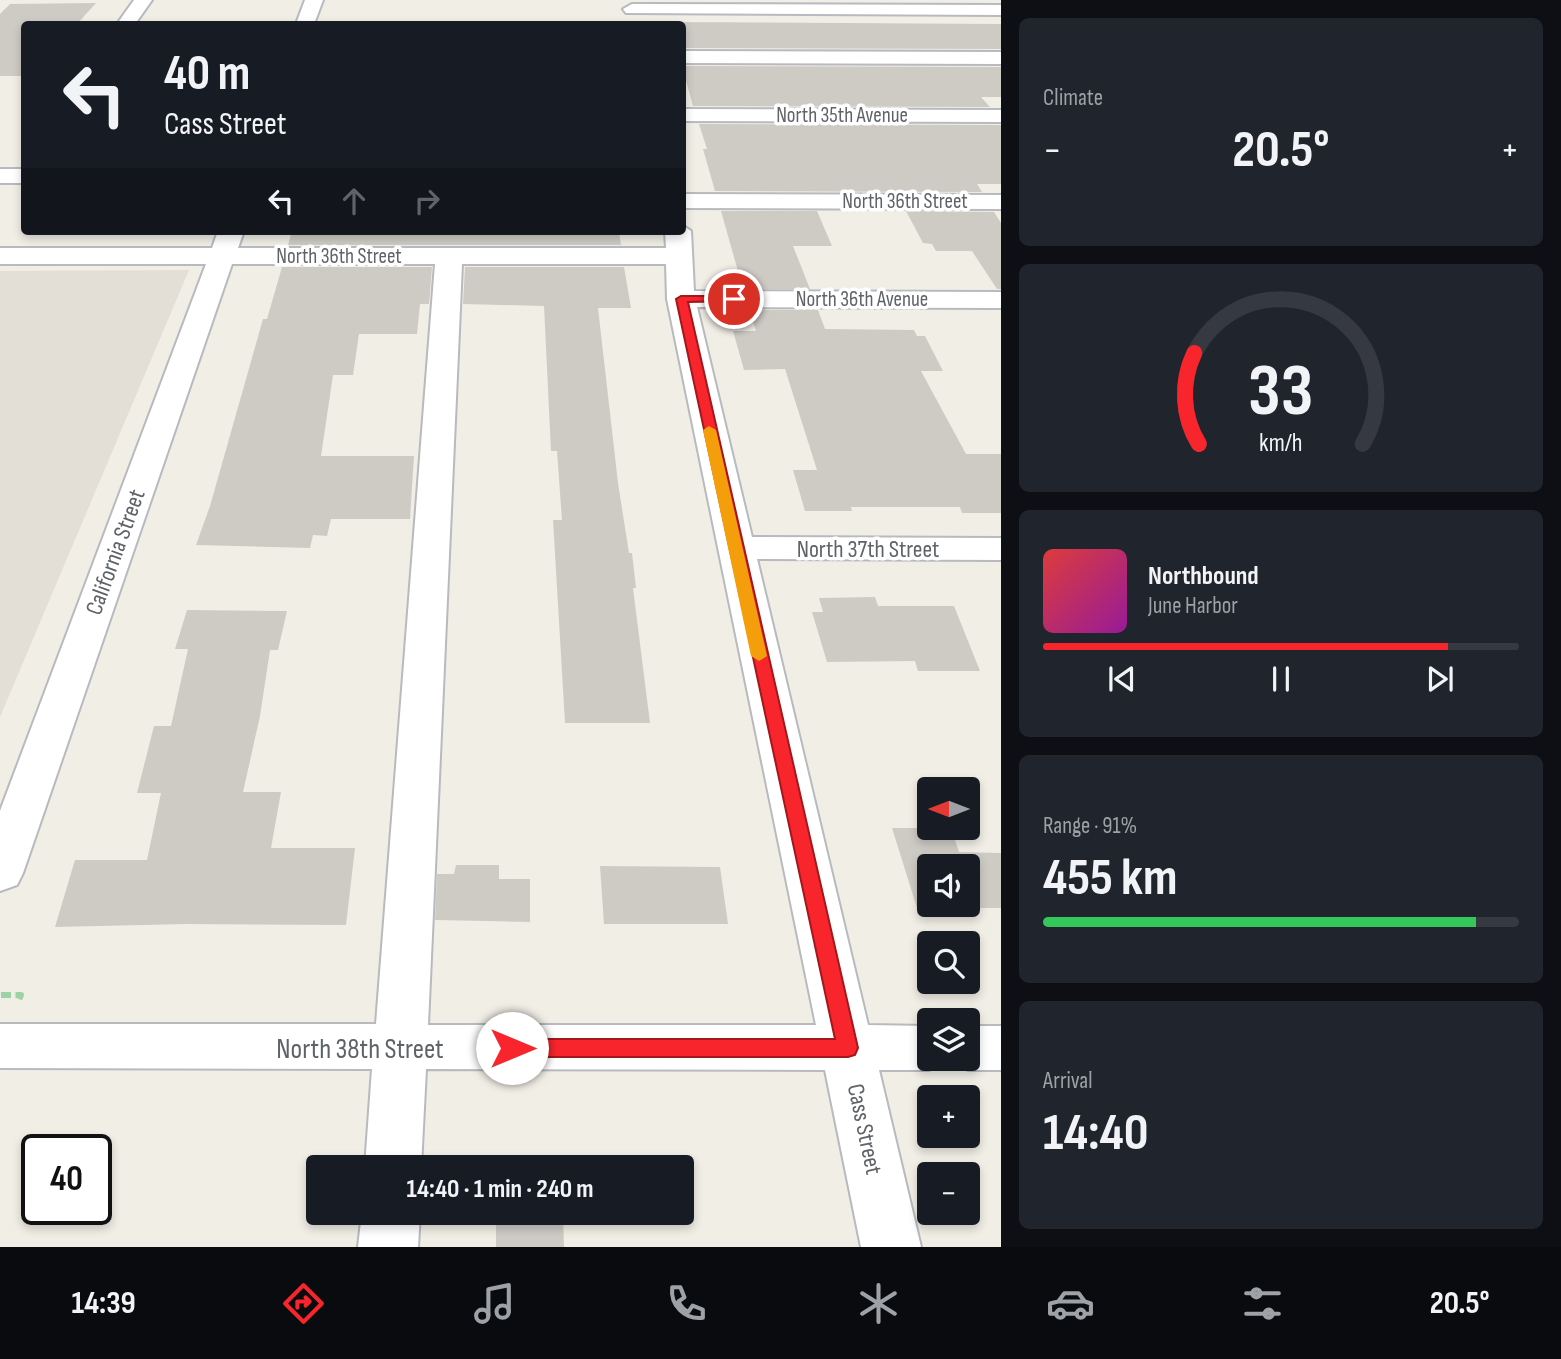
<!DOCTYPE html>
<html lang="en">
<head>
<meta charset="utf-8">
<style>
  :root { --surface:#171b24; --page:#20242c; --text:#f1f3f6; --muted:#9ea1a6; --line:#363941; --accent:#f9252c }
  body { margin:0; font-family:"Sofia Sans Condensed",sans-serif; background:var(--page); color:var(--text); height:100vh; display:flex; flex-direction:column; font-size:26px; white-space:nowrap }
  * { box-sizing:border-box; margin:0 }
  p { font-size:23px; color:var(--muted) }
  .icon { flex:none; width:38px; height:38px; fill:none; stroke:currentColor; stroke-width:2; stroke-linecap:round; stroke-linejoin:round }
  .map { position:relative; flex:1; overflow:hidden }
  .drawer { display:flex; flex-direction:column; gap:18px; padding:18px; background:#0d0f14; width:560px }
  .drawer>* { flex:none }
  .top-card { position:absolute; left:21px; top:21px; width:665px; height:214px; border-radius:7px; box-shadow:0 4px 10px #0003; background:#171b24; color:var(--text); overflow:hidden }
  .needle { width:46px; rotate:270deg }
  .controls { position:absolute; left:917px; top:777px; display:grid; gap:14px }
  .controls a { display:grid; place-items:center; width:63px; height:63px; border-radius:7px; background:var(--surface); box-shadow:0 4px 10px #0003; font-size:35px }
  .speed { position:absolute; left:21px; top:1134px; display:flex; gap:14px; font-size:35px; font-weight:700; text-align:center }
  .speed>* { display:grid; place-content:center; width:91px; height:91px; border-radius:50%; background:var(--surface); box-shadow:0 4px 10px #0003; line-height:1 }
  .speed .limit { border:4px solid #111; border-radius:10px; background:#fff; color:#111 }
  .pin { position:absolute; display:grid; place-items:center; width:60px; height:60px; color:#fff; margin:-30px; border:4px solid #fff; border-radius:50%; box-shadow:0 2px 7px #0007 }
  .me { position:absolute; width:77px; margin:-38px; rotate:90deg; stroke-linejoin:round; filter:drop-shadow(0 0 5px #0008) }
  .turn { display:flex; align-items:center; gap:24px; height:147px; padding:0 28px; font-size:32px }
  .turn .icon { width:91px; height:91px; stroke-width:2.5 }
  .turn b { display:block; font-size:49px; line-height:60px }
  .lanes { display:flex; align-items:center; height:66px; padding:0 28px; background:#0003; justify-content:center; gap:35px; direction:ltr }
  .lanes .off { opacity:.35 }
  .big { font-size:52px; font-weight:700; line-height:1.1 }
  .drawer .card { flex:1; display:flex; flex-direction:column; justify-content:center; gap:10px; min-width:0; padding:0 24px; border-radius:10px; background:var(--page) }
  .drawer .dial { align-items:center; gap:0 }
  .dial svg { height:182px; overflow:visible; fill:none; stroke:var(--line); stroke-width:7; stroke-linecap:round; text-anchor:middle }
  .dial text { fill:var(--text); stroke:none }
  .song { display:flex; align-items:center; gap:21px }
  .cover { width:84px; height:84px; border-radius:10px; background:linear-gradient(135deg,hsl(0 70% 55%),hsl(300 70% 35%)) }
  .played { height:7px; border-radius:4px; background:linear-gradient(90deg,var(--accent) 85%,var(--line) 85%) }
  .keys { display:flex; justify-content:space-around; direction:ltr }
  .heat { display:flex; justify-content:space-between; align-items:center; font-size:38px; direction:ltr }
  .charge { height:10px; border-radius:5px; background:linear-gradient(90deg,#34c759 91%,var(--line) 0) }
  .trip { position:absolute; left:306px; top:1155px; width:388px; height:70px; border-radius:7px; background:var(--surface); box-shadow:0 4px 10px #0003; font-weight:700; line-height:70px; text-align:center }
  .tab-bar { display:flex; height:112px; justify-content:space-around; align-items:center; background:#090b0e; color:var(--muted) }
  .tab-bar .icon { width:49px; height:49px }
  .tab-bar .current { color:var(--accent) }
  .tab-bar b { font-size:32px; color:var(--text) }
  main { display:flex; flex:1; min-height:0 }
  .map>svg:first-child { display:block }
  .education { fill:#e3dfd7 }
  .building { fill:#cecbc5; fill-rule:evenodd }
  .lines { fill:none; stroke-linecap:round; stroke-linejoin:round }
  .minor-casing { stroke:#b7babe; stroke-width:4 }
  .path { stroke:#9cd2a4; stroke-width:6; stroke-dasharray:10 4.5; stroke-linecap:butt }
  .minor { fill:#fff; fill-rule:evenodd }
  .route { fill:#f9252c; stroke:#a2181d; stroke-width:2 }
  .slow { fill:#f59e0b }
  .labels { text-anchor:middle; stroke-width:7; stroke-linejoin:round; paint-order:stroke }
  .far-street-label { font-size:21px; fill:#5e6368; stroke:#fff }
  .street-label { font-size:24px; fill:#5e6368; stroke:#fff }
  .near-street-label { font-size:28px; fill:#5e6368; stroke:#fff }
</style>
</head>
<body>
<main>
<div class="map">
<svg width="1001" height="1247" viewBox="0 0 1001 1247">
  <rect width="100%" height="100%" fill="#f1eee6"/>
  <!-- education -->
  <path class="education" d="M189,270l-189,447v-446z"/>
  <!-- building -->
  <g class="building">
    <path d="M96,3l-19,21h-53v52h-24v-62l10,-10z"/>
    <path d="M667,22l334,2v25l-319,-1v-24h-14z"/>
    <path d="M682,66l319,1v30h-20l9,10 -297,-1z"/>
    <path d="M699,124l302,1v59h-24l5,8 -267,-1 -12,-42h4z"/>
    <path d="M721,211h96l15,35h-39l17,43h-67z"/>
    <path d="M906,211l88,1 7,11v66h-4l-25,-38h-36l-4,-7 -9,-1z"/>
    <path d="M292,231h327l2,14h-333z"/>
    <path d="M282,267h150l-3,37h-9l-3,30h-58l-6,41h-20l-12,81h93l-4,63h-79l-4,17 -14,-1 -3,13 -114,-3 14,-39 53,-187h4z"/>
    <path d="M465,267h159l7,41h-33l20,175 11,70h3l4,35h-3l17,135h-85l-12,-203h9l-5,-69h-6l-7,-145 -81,-2z"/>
    <path d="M749,310h69l7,19 89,1 3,6h8l18,35h-22l45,83h35v59h-39l-2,-6h-109l1,4h-47l-12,-41h24l-32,-101 -41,1 -11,-39h23z"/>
    <path d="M875,597l3,9h76l26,65h-62l-3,-10 -88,1 -15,-50h11l-4,-14z"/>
    <path d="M187,610l100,1 -9,39h-8l-10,66 -17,76h38l-10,56h84l-9,77 -160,-1 -131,3 20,-67h72l14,-67h-24l17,-67h17l17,-77h-13z"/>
    <path d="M892,828h59l8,24 42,1v55h-84zM929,866h39v39h-39z"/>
    <path d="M456,865h43v14h31v43l-95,-2 2,-46h17z"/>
    <path d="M600,866l120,1 8,57h-124z"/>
    <path d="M496,1213h67l1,34h-68z"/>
  </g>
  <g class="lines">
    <!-- minor casing -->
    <g class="minor-casing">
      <g id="minor">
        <path d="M134,0h18l-17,24h-18z"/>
        <path d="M305,0h18l-9,24h-18z"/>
        <path d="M632,4l369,1v10l-375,-2 -3,-4z"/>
        <path d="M682,51l319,1v12l-319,-1z"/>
        <path d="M682,109l319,1v12l-319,-1z"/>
        <rect x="0" y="169" width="24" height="14"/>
        <path d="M682,194l319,1v14l-319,-1z"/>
        <path d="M682,225l9,6 3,60 307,1v16l-304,-1 55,230 249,1v22l-244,-1 111,466 61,1v33h39v-33h33v44h-33l-20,-8 -19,8h-50l42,177h-60l-36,-177 -399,-1 -5,98h-56l7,-98 -372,-1v-44h376l59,-760h-203l-209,609 -6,12 -17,6v-80l206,-547h-206v-16h212l6,-17h26l-6,17h428l-1,-17h17zM462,264h204l1,35 149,726h-388z"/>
        <path d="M362,1213h58l-2,34h-60z"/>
      </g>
    </g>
    <!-- path -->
    <path class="path" d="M1,995h20l-3,7"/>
    <!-- minor -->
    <use href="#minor" class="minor"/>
  </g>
  <!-- route -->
  <path class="route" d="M734,296l5,3 -1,2 -50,1 170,746 -3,7 -7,2h-336l-7,-2 -4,-7 4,-6 7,-3h323l-159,-740 5,-3z"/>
  <!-- slow -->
  <path class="slow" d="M709,426l7,4 51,226 -8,5 -8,-5 -48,-226z"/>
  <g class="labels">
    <!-- far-street labels -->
    <g class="far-street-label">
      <text x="842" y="122">North 35th Avenue</text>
      <text x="905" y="208">North 36th Street</text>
      <text x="339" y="263">North 36th Street</text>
      <text x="862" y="306">North 36th Avenue</text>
    </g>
    <!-- street labels -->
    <g class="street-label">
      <text x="868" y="557">North 37th Street</text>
      <text transform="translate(115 552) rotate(-70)" y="8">California Street</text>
      <text transform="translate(865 1129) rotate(78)" y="8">Cass Street</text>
    </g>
    <!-- near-street labels -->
    <g class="near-street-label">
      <text x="360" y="1058">North 38th Street</text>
    </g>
  </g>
</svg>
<div class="controls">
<a><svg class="needle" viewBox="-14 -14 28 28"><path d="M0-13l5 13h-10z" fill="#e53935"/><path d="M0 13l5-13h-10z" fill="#9ea1a6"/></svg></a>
<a><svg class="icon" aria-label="sound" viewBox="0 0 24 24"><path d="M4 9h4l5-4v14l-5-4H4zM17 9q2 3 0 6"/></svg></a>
<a><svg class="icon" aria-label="search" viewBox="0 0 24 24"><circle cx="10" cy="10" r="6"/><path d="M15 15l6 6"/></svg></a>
<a><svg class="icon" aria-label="layers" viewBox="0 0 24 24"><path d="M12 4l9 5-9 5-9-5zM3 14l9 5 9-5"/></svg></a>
<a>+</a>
<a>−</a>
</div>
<div class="speed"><div class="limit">40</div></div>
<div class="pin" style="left:734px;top:299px;background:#d93025"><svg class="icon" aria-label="arrive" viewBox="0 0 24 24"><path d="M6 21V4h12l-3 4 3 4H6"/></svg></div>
<svg class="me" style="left:512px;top:1048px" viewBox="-20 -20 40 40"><circle r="19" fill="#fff"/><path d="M0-13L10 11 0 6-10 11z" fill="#f9252c"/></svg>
<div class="trip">14:40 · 1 min · 240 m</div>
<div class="top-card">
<div class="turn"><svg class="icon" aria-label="left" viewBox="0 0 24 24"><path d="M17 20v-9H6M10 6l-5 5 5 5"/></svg><div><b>40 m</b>Cass Street</div></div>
<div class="lanes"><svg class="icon" aria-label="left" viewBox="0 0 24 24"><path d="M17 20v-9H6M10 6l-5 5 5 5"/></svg><svg class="icon off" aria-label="ahead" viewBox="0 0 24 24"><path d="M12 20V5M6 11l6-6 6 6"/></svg><svg class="icon off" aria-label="right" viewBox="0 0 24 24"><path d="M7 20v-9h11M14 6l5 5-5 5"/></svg></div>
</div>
</div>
<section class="drawer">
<div class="card"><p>Climate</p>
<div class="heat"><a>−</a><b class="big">20.5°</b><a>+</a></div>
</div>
<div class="card dial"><svg viewBox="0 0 100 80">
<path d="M14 69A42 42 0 1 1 86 69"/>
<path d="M14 69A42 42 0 0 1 12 29" stroke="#f9252c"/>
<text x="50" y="56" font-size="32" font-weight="700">33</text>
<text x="50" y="72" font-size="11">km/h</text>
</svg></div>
<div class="card">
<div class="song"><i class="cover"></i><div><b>Northbound</b><p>June Harbor</p></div></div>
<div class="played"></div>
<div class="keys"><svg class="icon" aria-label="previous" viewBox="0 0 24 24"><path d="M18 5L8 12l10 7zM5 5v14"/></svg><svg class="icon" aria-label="pause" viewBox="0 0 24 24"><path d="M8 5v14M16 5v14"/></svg><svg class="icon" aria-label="next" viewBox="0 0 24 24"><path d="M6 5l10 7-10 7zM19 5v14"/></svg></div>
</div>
<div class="card"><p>Range · 91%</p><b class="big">455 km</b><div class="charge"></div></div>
<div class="card"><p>Arrival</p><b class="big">14:40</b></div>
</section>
</main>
<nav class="tab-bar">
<b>14:39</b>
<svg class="icon current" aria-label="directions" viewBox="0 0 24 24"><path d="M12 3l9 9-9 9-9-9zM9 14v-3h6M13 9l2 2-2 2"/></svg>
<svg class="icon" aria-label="music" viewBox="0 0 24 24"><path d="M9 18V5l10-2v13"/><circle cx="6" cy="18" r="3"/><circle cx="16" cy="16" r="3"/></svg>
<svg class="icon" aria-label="phone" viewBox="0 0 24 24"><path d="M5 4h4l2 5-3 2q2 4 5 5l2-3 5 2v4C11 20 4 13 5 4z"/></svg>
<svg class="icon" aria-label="climate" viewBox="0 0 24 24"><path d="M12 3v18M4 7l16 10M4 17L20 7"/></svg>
<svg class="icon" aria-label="car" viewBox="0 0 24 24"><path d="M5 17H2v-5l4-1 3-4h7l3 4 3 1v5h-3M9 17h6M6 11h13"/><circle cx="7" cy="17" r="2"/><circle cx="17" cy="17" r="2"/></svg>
<svg class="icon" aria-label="filters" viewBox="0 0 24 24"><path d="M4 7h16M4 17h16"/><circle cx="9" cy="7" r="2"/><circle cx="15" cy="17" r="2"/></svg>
<b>20.5°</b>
</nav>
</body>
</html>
